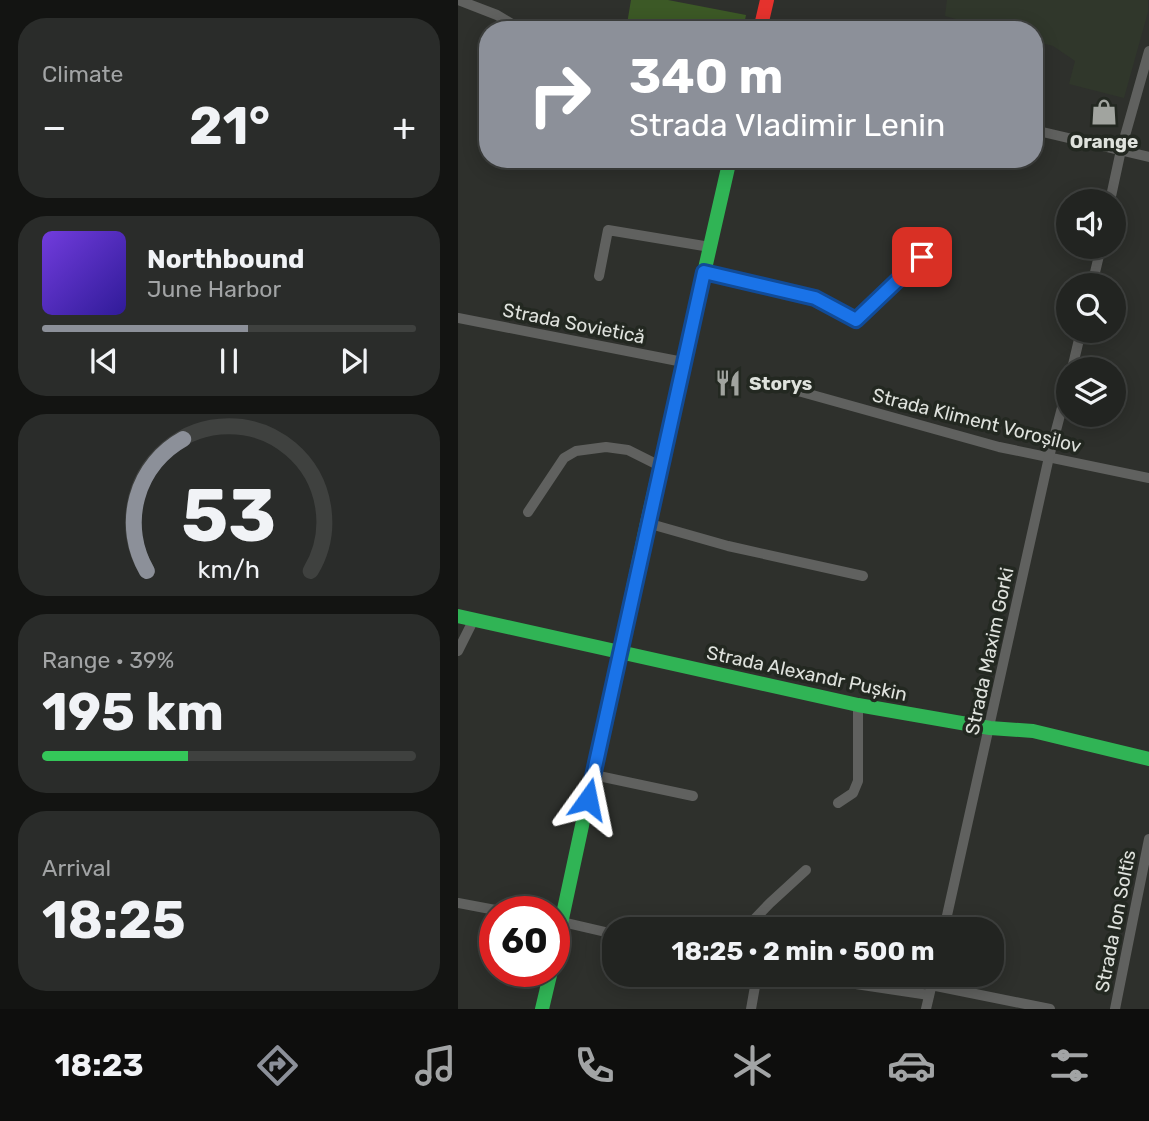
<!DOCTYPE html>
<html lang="en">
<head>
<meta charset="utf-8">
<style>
  :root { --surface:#222421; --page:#2a2c2a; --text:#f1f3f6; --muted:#a2a4a5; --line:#3f413f; --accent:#8c9099 }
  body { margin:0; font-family:Rubik,sans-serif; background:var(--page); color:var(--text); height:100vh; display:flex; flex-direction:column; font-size:26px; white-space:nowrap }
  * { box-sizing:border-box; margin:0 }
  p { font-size:23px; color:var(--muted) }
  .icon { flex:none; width:38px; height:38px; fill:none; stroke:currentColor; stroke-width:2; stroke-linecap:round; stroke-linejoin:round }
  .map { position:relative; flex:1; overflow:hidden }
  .side { display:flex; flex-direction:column; gap:18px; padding:18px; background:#131412; width:458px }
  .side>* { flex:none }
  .hud { position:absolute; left:21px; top:21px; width:564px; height:147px; border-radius:28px; box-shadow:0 4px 18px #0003,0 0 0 2px var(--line); background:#8c9099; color:#fff; overflow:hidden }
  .buttons { position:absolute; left:598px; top:189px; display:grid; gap:14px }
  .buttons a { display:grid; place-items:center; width:70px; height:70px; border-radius:50%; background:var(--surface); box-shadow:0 4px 18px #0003,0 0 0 2px var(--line); font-size:35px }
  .speed { position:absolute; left:21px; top:896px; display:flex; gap:14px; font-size:35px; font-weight:700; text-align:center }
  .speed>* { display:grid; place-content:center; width:91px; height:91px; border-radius:50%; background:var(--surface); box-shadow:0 4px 18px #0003,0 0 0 2px var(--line); line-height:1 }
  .speed .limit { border:10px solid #d22; background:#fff; color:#111 }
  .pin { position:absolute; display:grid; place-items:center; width:60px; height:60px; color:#fff; margin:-30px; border-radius:14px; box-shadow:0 4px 10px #0006 }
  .me { position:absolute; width:77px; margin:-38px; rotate:12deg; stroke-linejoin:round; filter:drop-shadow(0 0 5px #0008) }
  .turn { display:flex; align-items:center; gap:24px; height:147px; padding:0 35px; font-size:32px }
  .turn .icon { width:91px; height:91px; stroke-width:2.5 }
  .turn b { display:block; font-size:49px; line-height:60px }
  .big { font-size:52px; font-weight:700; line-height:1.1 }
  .side .widget { flex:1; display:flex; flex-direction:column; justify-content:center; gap:10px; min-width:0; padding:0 24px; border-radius:28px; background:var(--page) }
  .side .dial { align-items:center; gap:0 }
  .dial svg { height:182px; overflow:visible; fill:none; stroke:var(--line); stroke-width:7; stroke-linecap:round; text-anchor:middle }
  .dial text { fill:var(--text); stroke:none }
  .song { display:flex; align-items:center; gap:21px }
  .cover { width:84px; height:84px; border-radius:10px; background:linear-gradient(135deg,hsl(260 70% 55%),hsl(250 70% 35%)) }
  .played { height:7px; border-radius:4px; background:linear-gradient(90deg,var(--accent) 55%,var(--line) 55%) }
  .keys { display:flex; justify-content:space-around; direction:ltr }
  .heat { display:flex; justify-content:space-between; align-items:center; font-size:38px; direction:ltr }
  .charge { height:10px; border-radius:5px; background:linear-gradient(90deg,#34c759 39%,var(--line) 0) }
  .trip { position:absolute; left:144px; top:917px; width:402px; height:70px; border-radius:28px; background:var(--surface); box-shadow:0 4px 18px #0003,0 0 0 2px var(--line); font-weight:700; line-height:70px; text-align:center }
  .tab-bar { display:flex; height:112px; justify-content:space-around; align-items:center; background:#0e0e0d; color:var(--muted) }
  .tab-bar .icon { width:49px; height:49px }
  .tab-bar .active { color:var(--accent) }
  .tab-bar b { font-size:32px; color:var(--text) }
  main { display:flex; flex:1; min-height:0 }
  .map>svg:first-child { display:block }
  .built { fill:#30372b }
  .green { fill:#3c5926 }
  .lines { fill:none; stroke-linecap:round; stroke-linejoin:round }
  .street { stroke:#60615f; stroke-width:10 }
  .fast { stroke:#30b455; stroke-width:14 }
  .jam { stroke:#e5322d; stroke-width:14 }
  .route-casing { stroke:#114b97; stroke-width:18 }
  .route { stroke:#1a73e8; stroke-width:12 }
  .labels { text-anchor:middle; stroke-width:7; stroke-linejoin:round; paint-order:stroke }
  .poi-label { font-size:19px; font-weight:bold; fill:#dfe2dd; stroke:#232821 }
  .street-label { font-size:19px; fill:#dfe2dd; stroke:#232821 }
</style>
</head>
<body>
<main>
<section class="side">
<div class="widget"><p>Climate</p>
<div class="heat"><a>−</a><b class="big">21°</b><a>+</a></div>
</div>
<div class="widget">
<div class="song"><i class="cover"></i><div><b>Northbound</b><p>June Harbor</p></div></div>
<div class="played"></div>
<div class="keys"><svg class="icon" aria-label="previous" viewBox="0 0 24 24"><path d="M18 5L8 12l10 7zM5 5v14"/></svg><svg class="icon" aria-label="pause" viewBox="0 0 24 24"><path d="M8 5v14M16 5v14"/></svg><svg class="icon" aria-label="next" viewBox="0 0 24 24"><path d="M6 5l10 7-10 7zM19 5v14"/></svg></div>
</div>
<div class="widget dial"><svg viewBox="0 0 100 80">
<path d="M14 69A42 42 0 1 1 86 69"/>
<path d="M14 69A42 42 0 0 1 30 11" stroke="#8c9099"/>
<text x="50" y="56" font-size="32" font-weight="700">53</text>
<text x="50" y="72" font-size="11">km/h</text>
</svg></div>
<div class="widget"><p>Range · 39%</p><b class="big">195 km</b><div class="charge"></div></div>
<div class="widget"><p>Arrival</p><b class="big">18:25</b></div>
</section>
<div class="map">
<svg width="691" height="1009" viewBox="0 0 691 1009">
  <rect width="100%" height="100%" fill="#2e302c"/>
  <!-- built -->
  <path class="built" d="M489,0h201v12l-24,86 -55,-14 6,-23 -22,-15 -19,-5v-11h-40l-49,-14z"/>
  <!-- green -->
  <path class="green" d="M173,0h37l78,15 -3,15h-117z"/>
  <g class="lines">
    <!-- street -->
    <g class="street">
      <path d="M0,0l39,15 25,15"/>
      <path d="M576,130l115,27"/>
      <path d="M652,201l11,-51 28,-99"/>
      <path d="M246,272l111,26 41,21 77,-74"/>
      <path d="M141,276l9,-46 102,17"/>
      <path d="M634,285l9,-38"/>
      <path d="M0,318l225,44"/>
      <path d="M614,369l9,-38"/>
      <path d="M340,391l201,56 150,31"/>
      <path d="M70,512l36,-54 12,-7 30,-4 22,3 32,16"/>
      <path d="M189,523l81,23 135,30"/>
      <path d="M0,651l16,-32"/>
      <path d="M136,775l99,21"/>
      <path d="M380,803l15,-10 5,-12v-76"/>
      <path d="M0,903l48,9"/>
      <path d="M100,921l56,13"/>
      <path d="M287,929l25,-26 36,-33"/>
      <path d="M486,929l105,-472 20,-76"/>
      <path d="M338,975l133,20"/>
      <path d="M473,985l119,24"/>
      <path d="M293,1009l6,-34"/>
      <path d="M468,1009l8,-34"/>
      <path d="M657,1009l34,-170"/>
    </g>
    <!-- fast -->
    <g class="fast">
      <path d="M0,616l400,89 132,23 43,3 116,28"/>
      <path d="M96,956l93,-433 83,-364"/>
      <path d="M84,1009l9,-38"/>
    </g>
    <!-- jam -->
    <path class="jam" d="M302,30l7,-30"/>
  </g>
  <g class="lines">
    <!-- route casing -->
    <g class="route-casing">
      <path id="route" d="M130,799l116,-527 111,26 41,22 66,-63"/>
    </g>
    <!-- route -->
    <use href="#route" class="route"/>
  </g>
  <!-- icons -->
  <defs>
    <g id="shop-bare" transform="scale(2.1)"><path d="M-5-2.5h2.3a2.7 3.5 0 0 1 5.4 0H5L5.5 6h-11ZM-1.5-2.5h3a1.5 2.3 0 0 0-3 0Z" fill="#a1a49f" stroke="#232821" stroke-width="2.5" paint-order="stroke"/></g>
    <g id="restaurant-bare" transform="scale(2.1)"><path d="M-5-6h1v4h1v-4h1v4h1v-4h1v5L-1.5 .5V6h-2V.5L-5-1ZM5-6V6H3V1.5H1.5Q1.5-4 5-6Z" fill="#a1a49f" stroke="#232821" stroke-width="2.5" paint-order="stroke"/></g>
  </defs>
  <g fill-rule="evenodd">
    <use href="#shop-bare" x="646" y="112"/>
    <use href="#restaurant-bare" x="270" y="383"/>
  </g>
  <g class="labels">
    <!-- poi labels -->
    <g class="poi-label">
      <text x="646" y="148">Orange</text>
      <text x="291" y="390" text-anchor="start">Storys</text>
    </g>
    <!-- street labels -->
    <g class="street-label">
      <text transform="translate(116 323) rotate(11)" y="7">Strada Sovietică</text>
      <text transform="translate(519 420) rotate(14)" y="7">Strada Kliment Voroșilov</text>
      <text transform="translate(531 651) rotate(-78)" y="7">Strada Maxim Gorki</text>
      <text transform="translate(349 673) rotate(12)" y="7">Strada Alexandr Pușkin</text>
      <text transform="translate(657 921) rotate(-79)" y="7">Strada Ion Soltîs</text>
    </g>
  </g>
</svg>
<div class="buttons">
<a><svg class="icon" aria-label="sound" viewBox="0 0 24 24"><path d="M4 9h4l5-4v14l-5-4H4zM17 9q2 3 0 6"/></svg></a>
<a><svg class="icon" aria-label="search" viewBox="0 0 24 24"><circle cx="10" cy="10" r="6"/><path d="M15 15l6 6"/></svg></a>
<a><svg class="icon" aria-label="layers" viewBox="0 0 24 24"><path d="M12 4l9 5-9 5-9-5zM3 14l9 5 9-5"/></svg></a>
</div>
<div class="speed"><div class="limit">60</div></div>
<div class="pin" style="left:464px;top:257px;background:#d93025"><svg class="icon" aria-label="arrive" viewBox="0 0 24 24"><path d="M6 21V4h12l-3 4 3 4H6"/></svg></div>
<svg class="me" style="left:130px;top:799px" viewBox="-20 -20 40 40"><path d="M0-17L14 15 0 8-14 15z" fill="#1a73e8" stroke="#fff" stroke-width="4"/></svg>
<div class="trip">18:25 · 2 min · 500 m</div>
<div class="hud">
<div class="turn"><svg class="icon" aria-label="right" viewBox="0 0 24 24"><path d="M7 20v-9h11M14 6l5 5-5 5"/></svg><div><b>340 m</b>Strada Vladimir Lenin</div></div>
</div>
</div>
</main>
<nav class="tab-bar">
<b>18:23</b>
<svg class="icon active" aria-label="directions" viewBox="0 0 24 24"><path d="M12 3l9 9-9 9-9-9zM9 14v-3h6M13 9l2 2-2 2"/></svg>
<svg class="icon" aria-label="music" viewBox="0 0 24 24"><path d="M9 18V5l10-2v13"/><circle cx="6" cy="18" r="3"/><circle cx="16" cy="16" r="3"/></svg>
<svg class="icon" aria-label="phone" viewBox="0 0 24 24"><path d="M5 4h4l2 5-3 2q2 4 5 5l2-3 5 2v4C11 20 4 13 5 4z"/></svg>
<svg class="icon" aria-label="climate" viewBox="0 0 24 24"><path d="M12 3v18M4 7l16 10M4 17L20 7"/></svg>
<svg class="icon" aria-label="car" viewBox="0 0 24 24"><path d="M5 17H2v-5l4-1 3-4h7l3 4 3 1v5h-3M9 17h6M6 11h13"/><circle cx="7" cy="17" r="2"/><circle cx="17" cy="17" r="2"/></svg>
<svg class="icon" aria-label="filters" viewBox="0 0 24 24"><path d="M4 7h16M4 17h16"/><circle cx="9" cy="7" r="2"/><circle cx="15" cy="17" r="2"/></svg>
</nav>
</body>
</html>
